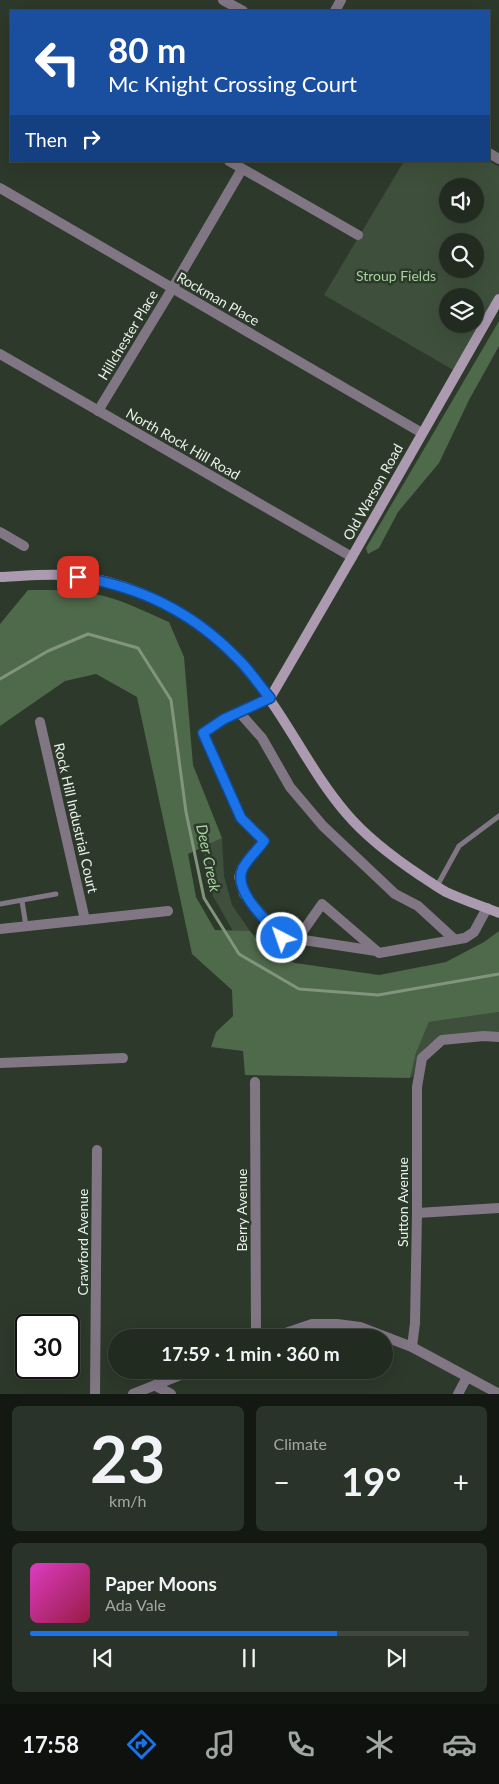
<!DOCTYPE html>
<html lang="en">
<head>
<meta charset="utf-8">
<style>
  :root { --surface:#222b20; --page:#2a3329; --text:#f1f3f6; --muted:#a2a7a5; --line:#3f473e; --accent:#1a73e8 }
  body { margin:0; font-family:Lato,sans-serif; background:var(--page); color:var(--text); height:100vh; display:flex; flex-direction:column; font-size:19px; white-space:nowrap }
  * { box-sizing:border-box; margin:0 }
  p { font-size:16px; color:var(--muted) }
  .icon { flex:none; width:28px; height:28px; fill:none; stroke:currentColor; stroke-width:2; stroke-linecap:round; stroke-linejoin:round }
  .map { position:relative; height:1394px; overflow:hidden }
  .sheet { display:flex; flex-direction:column; gap:12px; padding:12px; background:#131812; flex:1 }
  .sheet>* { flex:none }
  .top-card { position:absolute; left:10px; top:10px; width:480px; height:152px; border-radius:0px; box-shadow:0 5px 20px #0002,0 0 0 1px var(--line); background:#1a4fa0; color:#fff; overflow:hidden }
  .buttons { position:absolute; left:439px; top:178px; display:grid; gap:10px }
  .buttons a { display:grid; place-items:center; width:45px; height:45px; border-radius:50%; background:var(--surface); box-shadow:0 5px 20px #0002,0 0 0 1px var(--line); font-size:25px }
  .speed { position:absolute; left:15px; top:1314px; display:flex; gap:10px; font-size:25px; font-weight:700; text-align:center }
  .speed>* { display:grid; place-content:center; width:65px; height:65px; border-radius:50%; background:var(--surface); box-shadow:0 5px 20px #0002,0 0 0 1px var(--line); line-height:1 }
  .speed .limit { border:2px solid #111; border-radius:8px; background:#fff; color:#111 }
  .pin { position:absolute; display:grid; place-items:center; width:42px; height:42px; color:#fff; margin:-21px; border-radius:10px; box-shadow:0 2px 8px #0006 }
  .me { position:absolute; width:55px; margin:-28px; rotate:319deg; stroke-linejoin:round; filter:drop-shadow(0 0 4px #0008) }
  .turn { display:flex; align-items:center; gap:18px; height:105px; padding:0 15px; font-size:22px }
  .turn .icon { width:65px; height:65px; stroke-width:2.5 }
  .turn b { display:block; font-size:35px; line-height:42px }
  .then { display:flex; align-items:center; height:48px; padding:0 15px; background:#0003; gap:10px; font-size:19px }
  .big { font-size:38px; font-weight:700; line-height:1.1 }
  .sheet .card { flex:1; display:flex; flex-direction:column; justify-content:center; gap:8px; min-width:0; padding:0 18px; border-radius:8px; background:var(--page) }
  .sheet .dial { align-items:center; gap:0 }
  .dial b { font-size:65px; line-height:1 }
  .song { display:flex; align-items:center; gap:15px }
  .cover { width:60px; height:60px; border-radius:8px; background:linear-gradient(135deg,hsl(310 70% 55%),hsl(340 70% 35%)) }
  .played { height:5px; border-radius:2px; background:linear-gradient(90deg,var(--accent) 70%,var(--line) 70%) }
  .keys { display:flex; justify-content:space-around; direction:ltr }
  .heat { display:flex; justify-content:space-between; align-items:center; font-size:28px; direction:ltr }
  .sheet .tiles { flex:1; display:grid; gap:12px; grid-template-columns:1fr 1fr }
  .card:last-child { grid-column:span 2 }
  .trip { position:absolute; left:108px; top:1329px; width:285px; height:50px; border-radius:25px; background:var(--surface); box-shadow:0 5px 20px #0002,0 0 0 1px var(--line); font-weight:700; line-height:50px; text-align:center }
  .menu { display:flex; height:80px; justify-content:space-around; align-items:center; background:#0e110d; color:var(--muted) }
  .menu .icon { width:35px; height:35px }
  .menu .selected { color:var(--accent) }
  .menu b { font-size:22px; color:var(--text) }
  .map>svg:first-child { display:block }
  .green { fill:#3e503b; fill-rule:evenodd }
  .forest { fill:#4f694b }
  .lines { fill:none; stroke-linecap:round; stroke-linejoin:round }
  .stream { stroke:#81957d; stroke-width:3 }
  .lane { stroke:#817684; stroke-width:5 }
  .street { stroke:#817684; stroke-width:10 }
  .secondary { stroke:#ab9ab0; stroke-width:10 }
  .route-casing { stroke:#114b97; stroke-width:12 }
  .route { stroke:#1a73e8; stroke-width:9 }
  .labels { text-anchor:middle; stroke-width:5; stroke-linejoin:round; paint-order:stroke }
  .park-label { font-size:14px; fill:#a6d29e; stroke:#2d392b }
  .street-label { font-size:14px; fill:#e9f1e8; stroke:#2d392b }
  .water-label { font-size:15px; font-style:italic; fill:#a9d5a1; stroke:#2d392b }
</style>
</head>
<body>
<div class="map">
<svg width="499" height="1394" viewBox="0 0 499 1394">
  <rect width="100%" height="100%" fill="#2d392b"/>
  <!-- green -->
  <g class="green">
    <path d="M404,161h85l10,6v129l-44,75 -131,-76zM448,186h27v28h-27zM448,241h27v28h-27zM448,296h27v28h-27z"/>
    <path d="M222,838l2,38 8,29 18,26h-17l-20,-35 -10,-49z"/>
    <path d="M499,1012v22c-25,1 -63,-4 -78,19 -5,7 -6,15 -8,23l-3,2 6,-25 13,-31z"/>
  </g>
  <!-- forest -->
  <g class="forest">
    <path d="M499,321v25l-30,54 -30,63 -41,49 -19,36 -11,6 -2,-6z"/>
    <path d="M28,590c25,0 51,0 76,6 23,6 44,17 65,26l15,35 9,108 29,73 -34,16 8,43 19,33 35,1 18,21 27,11 84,12 67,-13 38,-20 15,-11v81l-70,10 -13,31 -6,25 -165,-3 -2,-24 -32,-4 5,-15 17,-16 -1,-26 -40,-36 -55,-257 -41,-23 -31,7 -65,45v-102z"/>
  </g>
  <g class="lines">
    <!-- stream -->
    <path class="stream" d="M0,679l48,-28 40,-17 50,14 33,52 15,112 18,86 35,56 60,35 79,6 121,-21"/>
    <!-- lane -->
    <g class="lane">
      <path d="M437,886l22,-40 40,-30"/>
      <path d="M22,901l4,25"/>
      <path d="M0,904l56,-10"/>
    </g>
    <!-- street -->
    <g class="street">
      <path d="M223,0l20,11"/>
      <path d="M335,11l6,-11"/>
      <path d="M489,153l10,6"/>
      <path d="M229,161l129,74"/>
      <path d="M0,188l422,245"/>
      <path d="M0,354l352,203"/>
      <path d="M98,411l74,-122 70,-120"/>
      <path d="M0,532l24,14"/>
      <path d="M270,698l-46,21 -21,14 38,85 23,23 -22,27 -3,9 5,17 38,44 14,3 26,-37 57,49 86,-15 9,-6 13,-24"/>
      <path d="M239,712l23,26 28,49 33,39 72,68 23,12 36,33"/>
      <path d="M40,722l45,198"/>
      <path d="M0,929l168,-18"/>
      <path d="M297,939l79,12"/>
      <path d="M0,1063l123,-5"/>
      <path d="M255,1082l1,256"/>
      <path d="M417,1213l82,-5"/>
      <path d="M271,1338l41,-14h25l23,3 52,20 87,47"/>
      <path d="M412,1347l3,-24 2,-110v-126l5,-29 20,-18 42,-4 15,1"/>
      <path d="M156,1386l15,8"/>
      <path d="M95,1394l2,-244"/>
      <path d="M133,1394l60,-24"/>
      <path d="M458,1394l9,-17"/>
    </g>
    <!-- secondary -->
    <g class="secondary">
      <path d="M0,577c21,-1 43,-3 64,-2 84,5 161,57 206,125 26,37 46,78 76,113 21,25 48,45 75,63 8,5 17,12 25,16 17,8 36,14 53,21"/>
      <path d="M270,698l82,-141 147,-258"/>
    </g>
  </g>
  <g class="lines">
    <!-- route casing -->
    <g class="route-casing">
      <path id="route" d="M78,577c61,9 115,36 158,80 13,12 23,28 34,41l-46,21 -21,14 38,85 23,23c-6,9 -16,17 -21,27 -12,22 26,55 39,70"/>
    </g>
    <!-- route -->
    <use href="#route" class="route"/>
  </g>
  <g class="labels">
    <!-- park labels -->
    <g class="park-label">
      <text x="396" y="281">Stroup Fields</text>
    </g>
    <!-- street labels -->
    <g class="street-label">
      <text transform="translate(218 299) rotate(30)" y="5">Rockman Place</text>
      <text transform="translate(128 335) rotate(-59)" y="5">Hillchester Place</text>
      <text transform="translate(183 444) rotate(30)" y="5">North Rock Hill Road</text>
      <text transform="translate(373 492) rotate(-61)" y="5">Old Warson Road</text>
      <text transform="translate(76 818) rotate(77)" y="5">Rock Hill Industrial Court</text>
      <text transform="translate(403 1202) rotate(-90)" y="5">Sutton Avenue</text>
      <text transform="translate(242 1210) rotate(-90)" y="5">Berry Avenue</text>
      <text transform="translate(83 1242) rotate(-90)" y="5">Crawford Avenue</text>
    </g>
    <!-- water labels -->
    <g class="water-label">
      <text transform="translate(208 858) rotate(78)" y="5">Deer Creek</text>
    </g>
  </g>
</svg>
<div class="buttons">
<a><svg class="icon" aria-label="sound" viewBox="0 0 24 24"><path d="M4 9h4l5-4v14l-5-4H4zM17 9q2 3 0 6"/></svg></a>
<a><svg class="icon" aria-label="search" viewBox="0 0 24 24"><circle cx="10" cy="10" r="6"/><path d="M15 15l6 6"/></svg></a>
<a><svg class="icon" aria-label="layers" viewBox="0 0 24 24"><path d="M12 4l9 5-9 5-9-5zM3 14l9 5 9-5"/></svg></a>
</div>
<div class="speed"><div class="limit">30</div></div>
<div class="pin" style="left:78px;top:577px;background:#d93025"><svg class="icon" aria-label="arrive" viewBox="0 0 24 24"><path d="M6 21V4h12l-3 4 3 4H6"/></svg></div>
<svg class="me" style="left:282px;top:938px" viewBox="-20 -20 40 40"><circle r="17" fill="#1a73e8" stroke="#fff" stroke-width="3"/><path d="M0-11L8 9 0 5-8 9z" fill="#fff"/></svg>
<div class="trip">17:59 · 1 min · 360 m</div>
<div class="top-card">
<div class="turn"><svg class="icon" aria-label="left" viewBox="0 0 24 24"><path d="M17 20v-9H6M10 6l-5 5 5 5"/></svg><div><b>80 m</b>Mc Knight Crossing Court</div></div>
<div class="then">Then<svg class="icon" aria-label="right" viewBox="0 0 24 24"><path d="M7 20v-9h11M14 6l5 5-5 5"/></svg></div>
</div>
</div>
<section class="sheet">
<div class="tiles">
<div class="card dial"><b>23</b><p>km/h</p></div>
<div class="card"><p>Climate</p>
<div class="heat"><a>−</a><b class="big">19°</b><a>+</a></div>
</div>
<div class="card">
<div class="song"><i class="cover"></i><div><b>Paper Moons</b><p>Ada Vale</p></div></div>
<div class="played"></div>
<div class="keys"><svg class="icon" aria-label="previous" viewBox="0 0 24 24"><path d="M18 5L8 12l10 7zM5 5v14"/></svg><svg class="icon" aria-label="pause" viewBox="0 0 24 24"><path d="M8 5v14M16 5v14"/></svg><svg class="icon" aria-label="next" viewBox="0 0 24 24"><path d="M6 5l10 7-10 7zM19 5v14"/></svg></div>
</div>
</div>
</section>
<nav class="menu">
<b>17:58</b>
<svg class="icon selected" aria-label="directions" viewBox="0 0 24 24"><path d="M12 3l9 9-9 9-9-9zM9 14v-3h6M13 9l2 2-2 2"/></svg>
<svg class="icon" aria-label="music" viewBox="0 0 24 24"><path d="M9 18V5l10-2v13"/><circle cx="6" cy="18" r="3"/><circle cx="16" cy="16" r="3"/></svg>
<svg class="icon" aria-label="phone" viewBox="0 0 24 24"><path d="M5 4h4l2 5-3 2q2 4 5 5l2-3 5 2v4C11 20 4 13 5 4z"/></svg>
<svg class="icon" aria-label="climate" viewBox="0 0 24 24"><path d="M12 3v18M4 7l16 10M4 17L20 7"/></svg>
<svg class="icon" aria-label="car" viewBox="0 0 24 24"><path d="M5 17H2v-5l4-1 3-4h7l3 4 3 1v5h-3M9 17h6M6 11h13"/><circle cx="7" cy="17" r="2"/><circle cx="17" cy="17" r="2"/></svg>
</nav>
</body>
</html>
